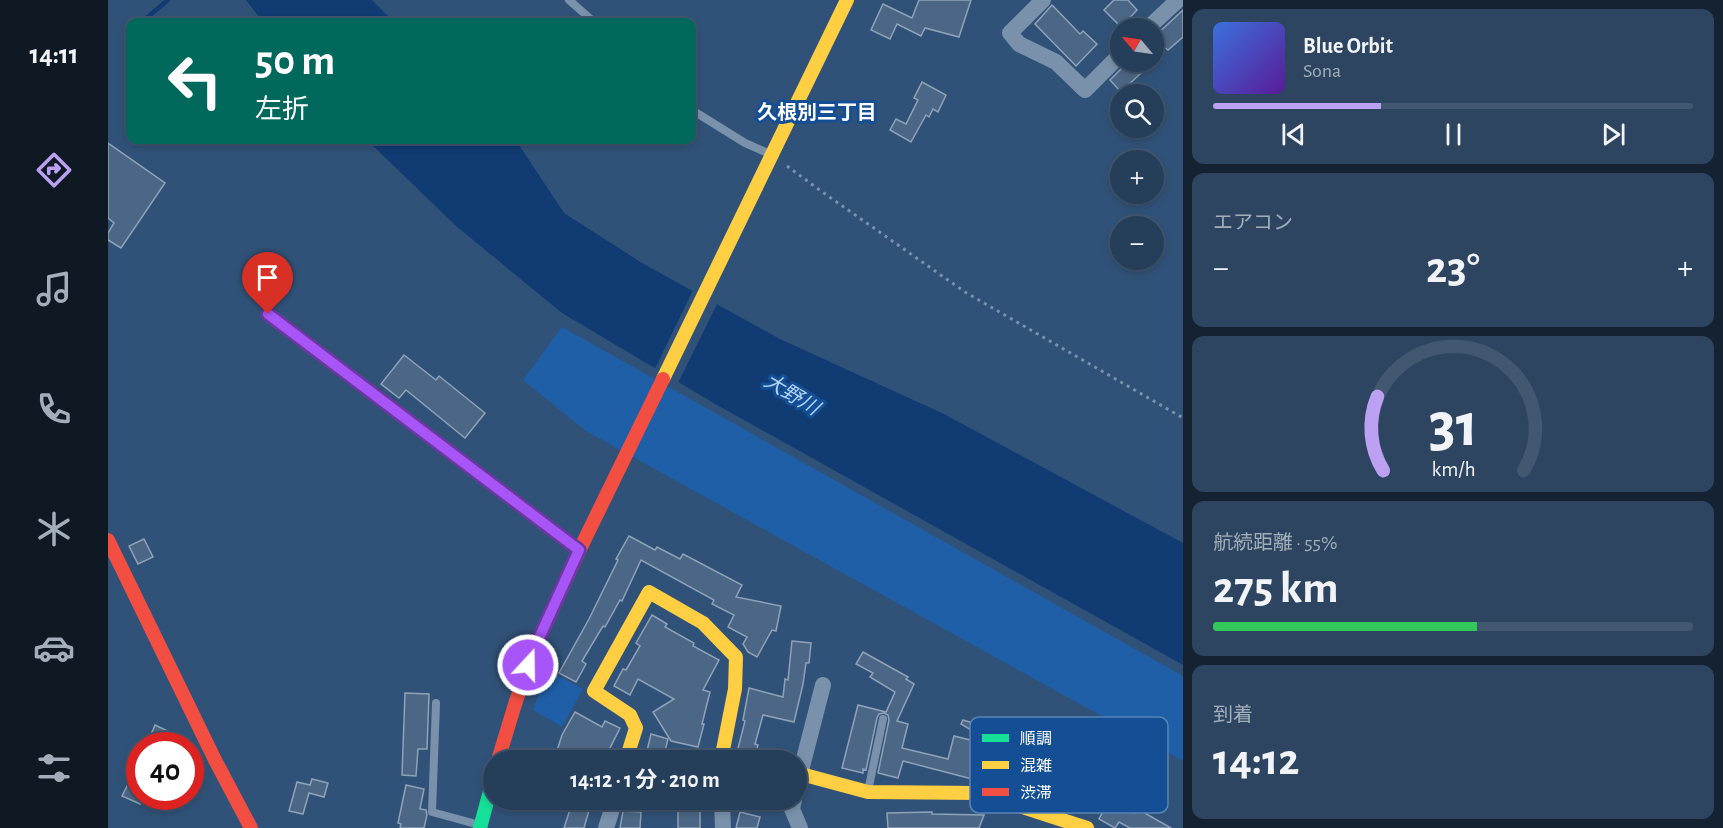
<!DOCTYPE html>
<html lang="ja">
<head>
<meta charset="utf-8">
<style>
  :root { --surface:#253e5a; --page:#2d4560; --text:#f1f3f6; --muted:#a3aebb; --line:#425770; --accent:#bca0f2 }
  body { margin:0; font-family:"Alegreya Sans","Noto Sans JP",sans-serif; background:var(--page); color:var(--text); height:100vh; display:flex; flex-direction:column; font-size:22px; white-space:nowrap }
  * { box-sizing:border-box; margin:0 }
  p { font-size:20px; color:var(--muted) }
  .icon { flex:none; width:33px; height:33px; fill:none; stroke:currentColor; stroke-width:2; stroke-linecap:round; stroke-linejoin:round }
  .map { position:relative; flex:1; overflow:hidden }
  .panel { display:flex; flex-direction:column; gap:9px; padding:9px; background:#142232; width:540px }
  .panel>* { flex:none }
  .guide { position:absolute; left:18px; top:18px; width:570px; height:126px; border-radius:12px; box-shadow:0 3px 9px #0003,0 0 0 2px var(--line); background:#00695c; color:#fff; overflow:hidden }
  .needle { width:39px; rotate:299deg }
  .fabs { position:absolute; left:1002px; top:18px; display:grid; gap:12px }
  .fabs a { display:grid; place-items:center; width:54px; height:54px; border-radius:50%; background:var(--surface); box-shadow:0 3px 9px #0003,0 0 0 2px var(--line); font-size:30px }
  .speed { position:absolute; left:18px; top:732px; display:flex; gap:12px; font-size:30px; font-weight:700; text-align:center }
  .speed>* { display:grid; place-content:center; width:78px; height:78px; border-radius:50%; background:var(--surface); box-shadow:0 3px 9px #0003,0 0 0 2px var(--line); line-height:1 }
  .speed .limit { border:9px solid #d22; background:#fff; color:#111 }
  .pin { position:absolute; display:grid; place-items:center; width:51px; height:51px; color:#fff; margin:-62px -26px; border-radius:50% 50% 50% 0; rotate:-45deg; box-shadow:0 0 6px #0007 }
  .pin .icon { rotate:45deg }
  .me { position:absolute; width:66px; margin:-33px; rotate:21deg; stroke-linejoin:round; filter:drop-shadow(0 0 4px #0008) }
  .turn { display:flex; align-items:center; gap:21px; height:126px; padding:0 30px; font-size:27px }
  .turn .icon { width:78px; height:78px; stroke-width:2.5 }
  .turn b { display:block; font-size:42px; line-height:51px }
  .big { font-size:45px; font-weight:700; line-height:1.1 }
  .panel .tile { flex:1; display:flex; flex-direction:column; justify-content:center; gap:9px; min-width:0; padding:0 21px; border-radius:12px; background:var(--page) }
  .panel .dial { align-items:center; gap:0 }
  .dial svg { height:156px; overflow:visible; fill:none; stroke:var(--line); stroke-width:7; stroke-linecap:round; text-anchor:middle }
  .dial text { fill:var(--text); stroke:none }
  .song { display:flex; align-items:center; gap:18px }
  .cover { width:72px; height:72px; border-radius:9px; background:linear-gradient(135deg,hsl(220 70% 55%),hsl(270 70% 35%)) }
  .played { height:6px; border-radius:3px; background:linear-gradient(90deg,var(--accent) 35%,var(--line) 35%) }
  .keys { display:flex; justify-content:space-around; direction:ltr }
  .heat { display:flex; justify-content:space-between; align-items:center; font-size:33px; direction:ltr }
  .charge { height:9px; border-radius:4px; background:linear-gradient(90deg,#34c759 55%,var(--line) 0) }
  .trip { position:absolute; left:375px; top:750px; width:324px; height:60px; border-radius:30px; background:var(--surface); box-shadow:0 3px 9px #0003,0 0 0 2px var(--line); font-weight:700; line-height:60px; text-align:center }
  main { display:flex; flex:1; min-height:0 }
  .dock { display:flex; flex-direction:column; width:108px; justify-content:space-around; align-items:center; background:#0f1924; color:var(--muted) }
  .dock .icon { width:42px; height:42px }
  .dock .active { color:var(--accent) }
  .dock b { font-size:27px; color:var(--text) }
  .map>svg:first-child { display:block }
  .green { fill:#1f5fa8 }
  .water { fill:#103c73 }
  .pier { fill:#315278 }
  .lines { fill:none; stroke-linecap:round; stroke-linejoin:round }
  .stream { stroke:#103c73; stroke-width:4.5 }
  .building { fill:#4c6785; stroke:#8fa2b8; stroke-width:1.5 }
  .path { stroke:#7a91ab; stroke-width:3; stroke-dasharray:3 4.5; stroke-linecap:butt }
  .lane { stroke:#7a91ab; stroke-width:8 }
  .street { stroke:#7a91ab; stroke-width:16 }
  .fast { stroke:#16e098; stroke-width:14 }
  .slow { stroke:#ffcf43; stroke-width:14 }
  .jam { stroke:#f24e42; stroke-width:14 }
  .route-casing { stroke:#6d37a1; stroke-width:15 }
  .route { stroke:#a855f7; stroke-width:10 }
  .labels { text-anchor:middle; stroke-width:6; stroke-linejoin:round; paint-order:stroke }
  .neighbourhood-label { font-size:20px; font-weight:bold; fill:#fff; stroke:#144f95 }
  .water-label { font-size:20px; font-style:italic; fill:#b0d3f9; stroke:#144f95 }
  .key { fill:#144f95; stroke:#5a84b5; stroke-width:1.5 }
  .key-label { font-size:16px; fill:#fff }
</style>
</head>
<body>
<main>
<nav class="dock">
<b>14:11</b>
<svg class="icon active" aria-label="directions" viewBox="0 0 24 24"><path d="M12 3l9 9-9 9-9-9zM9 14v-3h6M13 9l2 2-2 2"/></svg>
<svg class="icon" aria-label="music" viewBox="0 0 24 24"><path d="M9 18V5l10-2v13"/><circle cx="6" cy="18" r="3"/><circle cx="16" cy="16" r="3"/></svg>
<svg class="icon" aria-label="phone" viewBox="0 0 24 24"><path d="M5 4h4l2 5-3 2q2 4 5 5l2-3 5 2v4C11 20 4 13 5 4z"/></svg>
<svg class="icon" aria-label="climate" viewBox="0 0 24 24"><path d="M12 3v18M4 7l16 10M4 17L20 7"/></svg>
<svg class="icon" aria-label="car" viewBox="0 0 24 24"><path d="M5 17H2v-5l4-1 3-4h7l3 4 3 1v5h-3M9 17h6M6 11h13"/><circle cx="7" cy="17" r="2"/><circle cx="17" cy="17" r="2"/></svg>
<svg class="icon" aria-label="filters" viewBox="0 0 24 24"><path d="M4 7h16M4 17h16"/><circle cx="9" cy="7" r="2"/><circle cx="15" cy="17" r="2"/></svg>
</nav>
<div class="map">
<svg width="1075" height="828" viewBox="0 0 1075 828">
  <rect width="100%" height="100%" fill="#315278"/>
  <!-- green -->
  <g class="green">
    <path d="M454,327l621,349v85l-597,-330 -63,-51z"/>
    <path d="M439,670l36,19 -21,38 -29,-17z"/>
  </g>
  <!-- water -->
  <g class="water">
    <path d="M138,0h126l22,22h-131z"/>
    <path d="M259,140h147l5,5 45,68 78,50 138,76 164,75 239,129v122l-466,-260 -155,-92 -106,-87z"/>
  </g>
  <!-- pier -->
  <path class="pier" d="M586,288l24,14 -41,83 -23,-14z"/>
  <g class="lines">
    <!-- stream -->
    <path class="stream" d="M36,20l24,-20"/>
  </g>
  <!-- building -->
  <g class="building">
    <path d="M811,0h52l-12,37 -34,-9 -4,8 -24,-12 -7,15 -19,-9 12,-26 29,14z"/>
    <path d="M1006,0h14l9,10 -16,17 -17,-17z"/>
    <path d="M944,5l28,29 3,-3 14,13 -21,22 -41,-42z"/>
    <path d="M1075,10v27l-15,13 -4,-3 -10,9v-19z"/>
    <path d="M1020,62h2l11,11 -20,19 -11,-12z"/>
    <path d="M814,82l24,13 -8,17 -5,-3 -4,8 -3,-2 -15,27 -21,-12 6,-11 10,5 12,-24 -4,-2z"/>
    <path d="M0,143l57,40 -44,65 -13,-8v-7l6,-10 -6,-5z"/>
    <path d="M296,355l32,25 3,-4 46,37 -20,25 -59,-48 -7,8 -18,-14z"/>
    <path d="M521,536l26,14 2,-3 23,12 3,-5 59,31 -6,12 45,9 -5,25 -4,-1 -15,27 -9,-5 -5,-8 4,-7 -19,-10 6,-12 -22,-11 2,-4 -73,-40 -19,41 -2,-1 -15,27 -2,-1 -21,35 4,3 -10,18 -17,-9 30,-54 29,-59 -2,-1z"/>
    <path d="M36,539l9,18 -15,7 -9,-18z"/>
    <path d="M544,615l15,9 -2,3 29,16 -1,3 26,14 -16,30 7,2 -8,32h2l-6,23 -27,-6 -18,-29 21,-13 -36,-20 -8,16 -16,-9 9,-17 3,1 14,-24 -4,-3z"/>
    <path d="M684,641l19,2 -2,20h-3l-3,21 -9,38 -31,-7 -8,29 3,1 -4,15h-19l10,-39 -2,-1 6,-32 34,9 2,-18 3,1z"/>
    <path d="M755,652l45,25 -2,2 8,5 -17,37 11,3 -6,24 46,11 6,-23 40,10 -4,4 -8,30 -10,-1 -69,-18 -5,17 -20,-5 11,-53 -1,-5 -4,-2 -5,1 -2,4 -11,52 -3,-1v4l-21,-5 16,-63 28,7 9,-20 -25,-15 3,-4 -17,-9z"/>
    <path d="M297,693l24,1 -2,55h-9l-2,27 -14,-1z"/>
    <path d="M467,712l27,15 3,-6 15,7 -16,32h-50l8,-25z"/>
    <path d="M855,720l37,11 -4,14 -35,-21z"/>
    <path d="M47,725l17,8 -6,13h-20z"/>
    <path d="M543,734l17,5 -5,20 -17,-4z"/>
    <path d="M32,761v43l-18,-8z"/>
    <path d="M204,779l16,4 -4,14 -15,-4 -6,21 -14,-3 8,-29 13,3z"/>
    <path d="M298,785l18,4 -4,20 6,1 1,5 -3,13h-24l1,-4 -3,-1z"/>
    <path d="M465,800h19l-8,28h-20z"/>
    <path d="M1001,800l25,13 2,-5 35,20h-41l-11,-6 -4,6 -16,-9z"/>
    <rect x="570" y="808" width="22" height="20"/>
    <path d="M515,811l18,1 -1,16h-20z"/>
    <path d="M632,812l20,5 -3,11h-21z"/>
    <path d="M824,812v2l52,1 -5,13h-91l-1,-15z"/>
  </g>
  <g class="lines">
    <!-- path -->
    <path class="path" d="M679,166l34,25 144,101 218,126"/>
    <!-- lane -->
    <g class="lane">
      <path d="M461,0l25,22"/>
      <path d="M584,110l53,33 25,11"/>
      <path d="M160,314l310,236"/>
      <path d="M328,703l-4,109 48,13"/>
      <path d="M760,791l15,-72"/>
      <path d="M877,794l11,-42"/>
    </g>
    <!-- street -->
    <g class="street">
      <path d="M935,0l-33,33 9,11 37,18 29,28 35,-35"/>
      <path d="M1040,28l30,-28"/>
      <path d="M688,790l27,-105"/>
      <path d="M614,800l1,28"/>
      <path d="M686,800l-2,9 8,19"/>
      <path d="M498,828l9,-28"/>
    </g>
    <!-- fast -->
    <path class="fast" d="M372,828l14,-52"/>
    <!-- slow -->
    <g class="slow">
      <path d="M555,379l184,-379"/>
      <path d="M518,760l10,-32 -6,-13 -36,-24 55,-99 54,31 33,34 -1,32 -14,71"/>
      <path d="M693,774l67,18 111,1 108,35"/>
    </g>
    <!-- jam -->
    <g class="jam">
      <path d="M0,540l107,220 36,68"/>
      <path d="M390,760l18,-59 19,-54 44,-96 84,-172"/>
    </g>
  </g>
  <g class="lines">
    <!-- route casing -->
    <g class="route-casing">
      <path id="route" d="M160,314l311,236 -44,97 -7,18"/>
    </g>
    <!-- route -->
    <use href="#route" class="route"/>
  </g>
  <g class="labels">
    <!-- neighbourhood labels -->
    <g class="neighbourhood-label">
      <text x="709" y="119">久根別三丁目</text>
    </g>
    <!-- water labels -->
    <g class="water-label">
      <text transform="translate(684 394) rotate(31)" y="7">大野川</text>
    </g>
  </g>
  <!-- legend -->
  <rect x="862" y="717" width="198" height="96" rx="9" class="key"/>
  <rect x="874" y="734" width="27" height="8" fill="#16e098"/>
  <rect x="874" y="761" width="27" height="8" fill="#ffcf43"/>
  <rect x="874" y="788" width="27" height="8" fill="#f24e42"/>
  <g class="key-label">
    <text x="912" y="744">順調</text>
    <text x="912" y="771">混雑</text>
    <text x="912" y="798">渋滞</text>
  </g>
</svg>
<div class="fabs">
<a><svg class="needle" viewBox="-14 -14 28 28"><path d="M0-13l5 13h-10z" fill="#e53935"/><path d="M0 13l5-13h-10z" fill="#a3aebb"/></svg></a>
<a><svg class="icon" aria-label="search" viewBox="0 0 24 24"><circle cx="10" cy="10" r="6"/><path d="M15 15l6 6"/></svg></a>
<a>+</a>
<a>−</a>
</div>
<div class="speed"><div class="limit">40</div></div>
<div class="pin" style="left:160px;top:314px;background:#d93025"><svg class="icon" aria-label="arrive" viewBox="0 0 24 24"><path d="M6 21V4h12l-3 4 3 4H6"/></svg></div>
<svg class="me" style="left:420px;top:665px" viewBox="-20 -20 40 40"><circle r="17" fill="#a855f7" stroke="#fff" stroke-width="3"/><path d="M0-11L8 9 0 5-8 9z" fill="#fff"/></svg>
<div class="trip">14:12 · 1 分 · 210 m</div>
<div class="guide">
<div class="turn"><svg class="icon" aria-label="left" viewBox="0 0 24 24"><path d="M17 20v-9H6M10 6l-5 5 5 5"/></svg><div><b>50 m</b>左折</div></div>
</div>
</div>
<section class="panel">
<div class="tile">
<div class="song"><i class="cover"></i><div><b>Blue Orbit</b><p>Sona</p></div></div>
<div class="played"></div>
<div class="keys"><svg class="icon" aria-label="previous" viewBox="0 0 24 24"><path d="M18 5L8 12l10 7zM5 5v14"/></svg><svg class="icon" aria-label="pause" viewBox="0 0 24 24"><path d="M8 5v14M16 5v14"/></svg><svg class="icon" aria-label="next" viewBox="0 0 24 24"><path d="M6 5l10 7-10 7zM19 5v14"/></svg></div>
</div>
<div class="tile"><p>エアコン</p>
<div class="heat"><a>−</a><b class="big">23°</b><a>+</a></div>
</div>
<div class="tile dial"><svg viewBox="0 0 100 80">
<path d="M14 69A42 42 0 1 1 86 69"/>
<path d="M14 69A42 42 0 0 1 11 31" stroke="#bca0f2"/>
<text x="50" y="56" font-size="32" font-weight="700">31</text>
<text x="50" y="72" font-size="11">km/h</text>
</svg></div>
<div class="tile"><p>航続距離 · 55%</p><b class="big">275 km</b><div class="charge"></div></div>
<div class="tile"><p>到着</p><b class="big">14:12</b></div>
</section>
</main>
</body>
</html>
